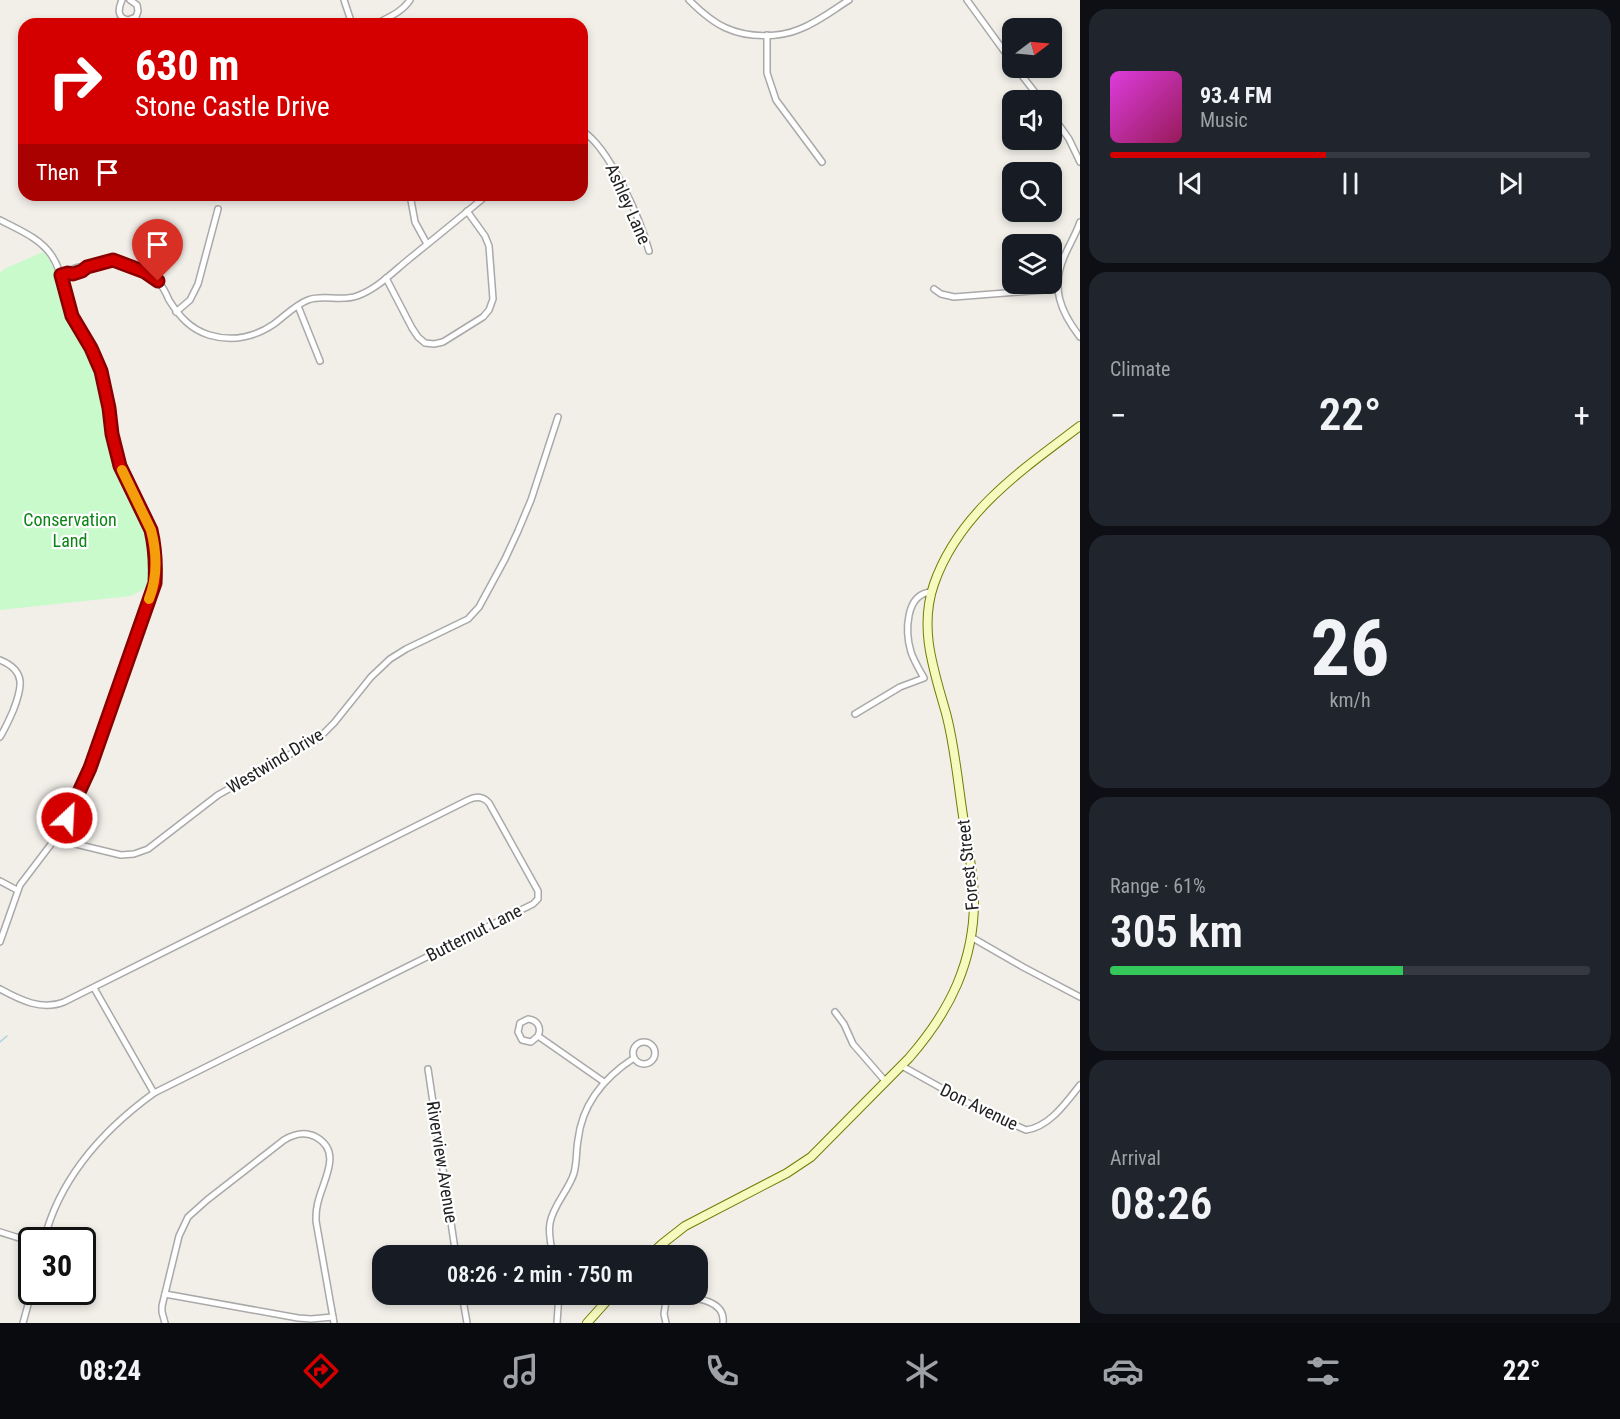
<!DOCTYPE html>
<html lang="en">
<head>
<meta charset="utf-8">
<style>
  :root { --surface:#171b24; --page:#20242c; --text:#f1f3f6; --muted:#9ea1a6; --line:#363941; --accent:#d40000 }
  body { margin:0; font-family:"Roboto Condensed",sans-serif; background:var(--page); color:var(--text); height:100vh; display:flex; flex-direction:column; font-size:22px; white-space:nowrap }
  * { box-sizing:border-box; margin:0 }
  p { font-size:20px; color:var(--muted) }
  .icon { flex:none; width:33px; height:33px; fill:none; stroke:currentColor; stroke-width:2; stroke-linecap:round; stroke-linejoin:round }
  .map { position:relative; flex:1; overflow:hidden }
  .drawer { display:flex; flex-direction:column; gap:9px; padding:9px; background:#0d0f14; width:540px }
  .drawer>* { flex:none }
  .guide { position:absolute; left:18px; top:18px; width:570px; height:183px; border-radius:18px; box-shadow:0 3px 9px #0003; background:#d40000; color:#fff; overflow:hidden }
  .needle { width:39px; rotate:74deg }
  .controls { position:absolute; left:1002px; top:18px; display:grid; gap:12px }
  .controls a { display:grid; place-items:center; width:60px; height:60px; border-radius:12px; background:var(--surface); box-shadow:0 3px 9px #0003; font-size:30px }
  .speed { position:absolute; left:18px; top:1227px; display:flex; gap:12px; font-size:30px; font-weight:700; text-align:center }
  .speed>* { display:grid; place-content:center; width:78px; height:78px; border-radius:50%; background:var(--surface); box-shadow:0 3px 9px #0003; line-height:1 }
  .speed .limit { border:3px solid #111; border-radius:9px; background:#fff; color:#111 }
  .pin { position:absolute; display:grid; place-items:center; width:51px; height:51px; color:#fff; margin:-62px -26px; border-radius:50% 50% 50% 0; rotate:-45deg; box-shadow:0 0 6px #0007 }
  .pin .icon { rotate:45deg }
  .me { position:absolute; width:66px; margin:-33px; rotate:25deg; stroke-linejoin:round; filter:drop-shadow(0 0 4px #0008) }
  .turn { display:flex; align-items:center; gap:21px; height:126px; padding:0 18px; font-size:27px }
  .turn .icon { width:78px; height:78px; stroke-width:2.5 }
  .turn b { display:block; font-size:42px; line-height:51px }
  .then { display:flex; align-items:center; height:57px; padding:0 18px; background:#0003; gap:12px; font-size:22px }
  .big { font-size:45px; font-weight:600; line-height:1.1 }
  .drawer .widget { flex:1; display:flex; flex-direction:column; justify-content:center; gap:9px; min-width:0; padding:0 21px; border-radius:18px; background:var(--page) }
  .drawer .dial { align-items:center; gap:0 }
  .dial b { font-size:78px; line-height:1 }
  .song { display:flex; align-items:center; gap:18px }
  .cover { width:72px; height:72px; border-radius:9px; background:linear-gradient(135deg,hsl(300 70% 55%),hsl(330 70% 35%)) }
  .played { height:6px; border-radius:3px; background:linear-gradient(90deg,var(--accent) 45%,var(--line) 45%) }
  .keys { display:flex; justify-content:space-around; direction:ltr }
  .heat { display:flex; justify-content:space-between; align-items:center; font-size:33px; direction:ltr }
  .charge { height:9px; border-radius:4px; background:linear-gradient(90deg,#34c759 61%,var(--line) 0) }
  .trip { position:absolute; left:372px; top:1245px; width:336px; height:60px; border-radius:18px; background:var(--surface); box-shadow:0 3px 9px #0003; font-weight:600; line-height:60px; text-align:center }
  .dock { display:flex; height:96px; justify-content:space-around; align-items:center; background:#090b0e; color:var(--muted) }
  .dock .icon { width:42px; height:42px }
  .dock .active { color:var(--accent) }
  .dock b { font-size:27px; color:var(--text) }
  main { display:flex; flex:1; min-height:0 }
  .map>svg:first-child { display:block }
  .park { fill:#c8facc }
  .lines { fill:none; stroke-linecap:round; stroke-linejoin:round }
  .stream { stroke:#aad3df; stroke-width:1.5 }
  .street-casing { stroke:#a9a9a9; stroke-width:8 }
  .secondary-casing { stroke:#707d05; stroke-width:10 }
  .street { stroke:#fff; stroke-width:5 }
  .secondary { stroke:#f7fabf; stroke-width:8 }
  .route-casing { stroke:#8a0000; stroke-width:15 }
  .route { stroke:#d40000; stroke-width:10 }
  .slow { stroke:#f59e0b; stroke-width:10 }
  .labels { text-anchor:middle; stroke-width:4.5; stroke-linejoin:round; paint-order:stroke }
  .street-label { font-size:18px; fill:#222; stroke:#fff }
  .park-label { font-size:18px; fill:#0c8416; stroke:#fff }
</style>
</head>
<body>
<main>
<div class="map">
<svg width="1080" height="1323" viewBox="0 0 1080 1323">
  <rect width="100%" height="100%" fill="#f2efe9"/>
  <!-- park -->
  <path class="park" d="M43,252c15,16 16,38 24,58 10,24 25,45 33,70 8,25 6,52 14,77 13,44 48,79 35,129l-18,10 -131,14v-337l4,-4z"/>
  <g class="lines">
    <!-- stream -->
    <path class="stream" d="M0,1042l7,-6"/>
    <!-- street casing -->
    <g class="street-casing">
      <g id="street">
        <path d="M122,0c-4,9 -5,18 6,20l8,-3 2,-6 -1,-6 -7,-5"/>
        <path d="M344,0l8,24"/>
        <path d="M689,0c11,11 23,22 37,28 22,10 53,10 74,1 18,-7 33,-19 49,-29"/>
        <path d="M967,0l45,62"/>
        <path d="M376,24c13,-7 26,-12 34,-24"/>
        <path d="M767,35v38l9,27 46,62"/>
        <path d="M1016,68l25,32"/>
        <path d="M1052,115l17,24 11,23"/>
        <path d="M582,131c27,15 59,90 67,120"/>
        <path d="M410,195l5,27 12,22"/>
        <path d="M0,220c19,10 40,18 52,36 12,18 12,41 21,60 8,19 21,34 27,53 11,30 10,63 19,94 7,23 23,43 32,66 6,16 6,37 4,54l-65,184 -19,43 -16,29 -35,46 -20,57"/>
        <path d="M1080,222c-4,12 -11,23 -16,35 -13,31 -4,54 16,80"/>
        <path d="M68,273c5,-6 11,-7 19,-6"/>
        <path d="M61,275c6,-2 11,-1 17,-3 10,-4 19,-10 30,-12 8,-1 14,3 21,6 10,3 21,7 28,14 6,6 9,13 12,20 10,16 21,29 40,35 23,7 46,2 65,-11 11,-8 21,-19 34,-24 15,-6 33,2 49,-4 20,-7 36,-24 52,-37 26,-21 52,-42 78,-64"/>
        <path d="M386,278l26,50 6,9 7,6 9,1 9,-2 40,-25 6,-7 4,-11 -4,-53 -4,-10 -18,-25"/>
        <path d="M934,289l7,5 13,3 103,-8"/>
        <path d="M298,306l22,55"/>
        <path d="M176,312l14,-12 8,-16 20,-75"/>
        <path d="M0,660c27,11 22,28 13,51 -4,9 -8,18 -13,26"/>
        <path d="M855,714l45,-27 24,-9c-5,-9 -10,-17 -13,-26 -6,-20 -6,-59 21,-60"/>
        <path d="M55,839l66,16 13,-1 14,-5 70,-54 101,-57 15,-15 37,-46 19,-18 16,-10 62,-30 11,-12 26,-48 13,-28 13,-31 27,-83"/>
        <path d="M0,881l17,9"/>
        <path d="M971,937l52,30 57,30"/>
        <path d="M94,988l60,105"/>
        <path d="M0,989c20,11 42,22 64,13l404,-202c8,-4 15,-4 21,3l49,88v8l-5,5 -379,189c-51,37 -94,84 -110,147"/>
        <path d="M835,1012l9,12 9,20 33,38"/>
        <path d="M538,1036l-7,6 -9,-2 -4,-8 2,-9 8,-4c9,1 14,8 10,17l66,46"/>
        <circle cx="644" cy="1053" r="11"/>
        <path d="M902,1066l75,42 49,22c23,-3 40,-27 54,-45"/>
        <path d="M428,1069l28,187"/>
        <path d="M0,1232l32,10"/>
        <path d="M553,1256c-2,-11 -5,-22 -3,-33 3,-18 19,-33 24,-50 3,-11 2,-22 4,-33 4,-36 27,-63 56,-82"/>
        <path d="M165,1294l133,24 13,1 22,-2"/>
        <path d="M462,1294l5,29"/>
        <path d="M667,1295c19,3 59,1 56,28"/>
        <path d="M23,1323l9,-33"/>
        <path d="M165,1323l-3,-11v-6l17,-70 9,-19 19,-17 77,-60c10,-6 21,-9 32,-3 29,16 4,47 1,70 -1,4 -1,9 -1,14l18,102"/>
        <path d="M557,1323l2,-29"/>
        <path d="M666,1323l-2,-9 3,-20"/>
      </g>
    </g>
    <!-- secondary casing -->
    <g class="secondary-casing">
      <g id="secondary">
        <path d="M649,1256l13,-12 23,-18 102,-53 24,-16 98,-99c41,-47 66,-97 65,-161 -1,-27 -7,-54 -11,-81 -5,-33 -8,-67 -16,-99 -12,-44 -29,-87 -13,-133 25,-72 89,-115 146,-158"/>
        <path d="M587,1323l26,-29"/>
      </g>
    </g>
    <!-- street -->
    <use href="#street" class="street"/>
    <!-- secondary -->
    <use href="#secondary" class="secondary"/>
  </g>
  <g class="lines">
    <!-- route casing -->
    <g class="route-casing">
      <path id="route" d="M67,818l23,-50 65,-185c1,-18 0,-36 -4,-53l-31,-64 -8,-32 -3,-26 -8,-37 -10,-23 -19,-32 -11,-41 7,-2 5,1 9,-3 5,-4 26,-7 32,12 13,9"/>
    </g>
    <!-- route -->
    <use href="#route" class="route"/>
    <!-- slow -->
    <path class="slow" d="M122,470l29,60c6,23 7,46 -2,69"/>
  </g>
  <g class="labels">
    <!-- street labels -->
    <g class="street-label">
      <text transform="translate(628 204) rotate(66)" y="6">Ashley Lane</text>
      <text transform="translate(275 761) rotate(-31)" y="6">Westwind Drive</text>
      <text transform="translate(968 865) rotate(-96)" y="6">Forest Street</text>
      <text transform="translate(474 933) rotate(-27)" y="6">Butternut Lane</text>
      <text transform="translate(979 1107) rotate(26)" y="6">Don Avenue</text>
      <text transform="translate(442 1162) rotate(81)" y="6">Riverview Avenue</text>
    </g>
    <!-- park labels -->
    <g class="park-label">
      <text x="70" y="526">Conservation<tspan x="70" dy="21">Land</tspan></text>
    </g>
  </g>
</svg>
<div class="controls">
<a><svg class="needle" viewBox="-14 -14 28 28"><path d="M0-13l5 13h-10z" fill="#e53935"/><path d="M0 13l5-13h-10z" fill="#9ea1a6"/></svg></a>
<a><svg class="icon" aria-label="sound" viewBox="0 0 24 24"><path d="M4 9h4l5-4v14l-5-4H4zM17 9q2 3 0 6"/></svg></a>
<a><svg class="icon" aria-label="search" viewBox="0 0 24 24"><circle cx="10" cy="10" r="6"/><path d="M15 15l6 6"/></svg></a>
<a><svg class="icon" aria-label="layers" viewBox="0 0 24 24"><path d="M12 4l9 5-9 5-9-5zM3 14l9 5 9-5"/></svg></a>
</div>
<div class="speed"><div class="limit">30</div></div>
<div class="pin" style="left:158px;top:281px;background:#d93025"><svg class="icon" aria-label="arrive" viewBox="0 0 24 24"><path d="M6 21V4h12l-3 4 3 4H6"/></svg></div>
<svg class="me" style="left:67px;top:818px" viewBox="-20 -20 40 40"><circle r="17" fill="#d40000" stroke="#fff" stroke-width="3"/><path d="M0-11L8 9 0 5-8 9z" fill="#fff"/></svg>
<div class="trip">08:26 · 2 min · 750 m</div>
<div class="guide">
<div class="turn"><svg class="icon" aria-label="right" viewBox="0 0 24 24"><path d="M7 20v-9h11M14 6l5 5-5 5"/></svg><div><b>630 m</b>Stone Castle Drive</div></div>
<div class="then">Then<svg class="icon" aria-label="arrive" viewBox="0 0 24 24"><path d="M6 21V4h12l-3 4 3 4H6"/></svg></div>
</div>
</div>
<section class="drawer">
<div class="widget">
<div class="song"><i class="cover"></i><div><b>93.4 FM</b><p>Music</p></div></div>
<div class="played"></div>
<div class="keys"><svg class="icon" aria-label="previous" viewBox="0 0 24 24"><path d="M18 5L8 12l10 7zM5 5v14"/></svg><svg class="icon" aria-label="pause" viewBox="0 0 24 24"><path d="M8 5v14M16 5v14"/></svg><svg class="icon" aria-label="next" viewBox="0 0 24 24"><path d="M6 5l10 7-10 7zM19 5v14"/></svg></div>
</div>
<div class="widget"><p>Climate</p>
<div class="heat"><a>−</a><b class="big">22°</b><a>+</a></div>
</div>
<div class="widget dial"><b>26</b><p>km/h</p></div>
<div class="widget"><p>Range · 61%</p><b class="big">305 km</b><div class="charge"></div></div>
<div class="widget"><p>Arrival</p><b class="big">08:26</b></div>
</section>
</main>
<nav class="dock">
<b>08:24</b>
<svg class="icon active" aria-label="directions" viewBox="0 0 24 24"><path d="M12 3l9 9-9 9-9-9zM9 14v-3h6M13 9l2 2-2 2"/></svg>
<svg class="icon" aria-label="music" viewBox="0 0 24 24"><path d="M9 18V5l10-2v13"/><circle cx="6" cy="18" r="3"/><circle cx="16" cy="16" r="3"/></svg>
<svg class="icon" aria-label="phone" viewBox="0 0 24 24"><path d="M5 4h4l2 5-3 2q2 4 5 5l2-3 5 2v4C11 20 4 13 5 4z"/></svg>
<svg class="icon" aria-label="climate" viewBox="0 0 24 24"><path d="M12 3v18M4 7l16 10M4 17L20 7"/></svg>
<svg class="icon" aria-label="car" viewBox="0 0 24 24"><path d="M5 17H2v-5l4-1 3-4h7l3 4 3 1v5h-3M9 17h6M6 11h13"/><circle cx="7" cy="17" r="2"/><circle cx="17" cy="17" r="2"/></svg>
<svg class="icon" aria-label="filters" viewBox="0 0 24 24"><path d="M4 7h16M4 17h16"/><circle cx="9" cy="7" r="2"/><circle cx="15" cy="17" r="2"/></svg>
<b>22°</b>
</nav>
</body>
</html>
